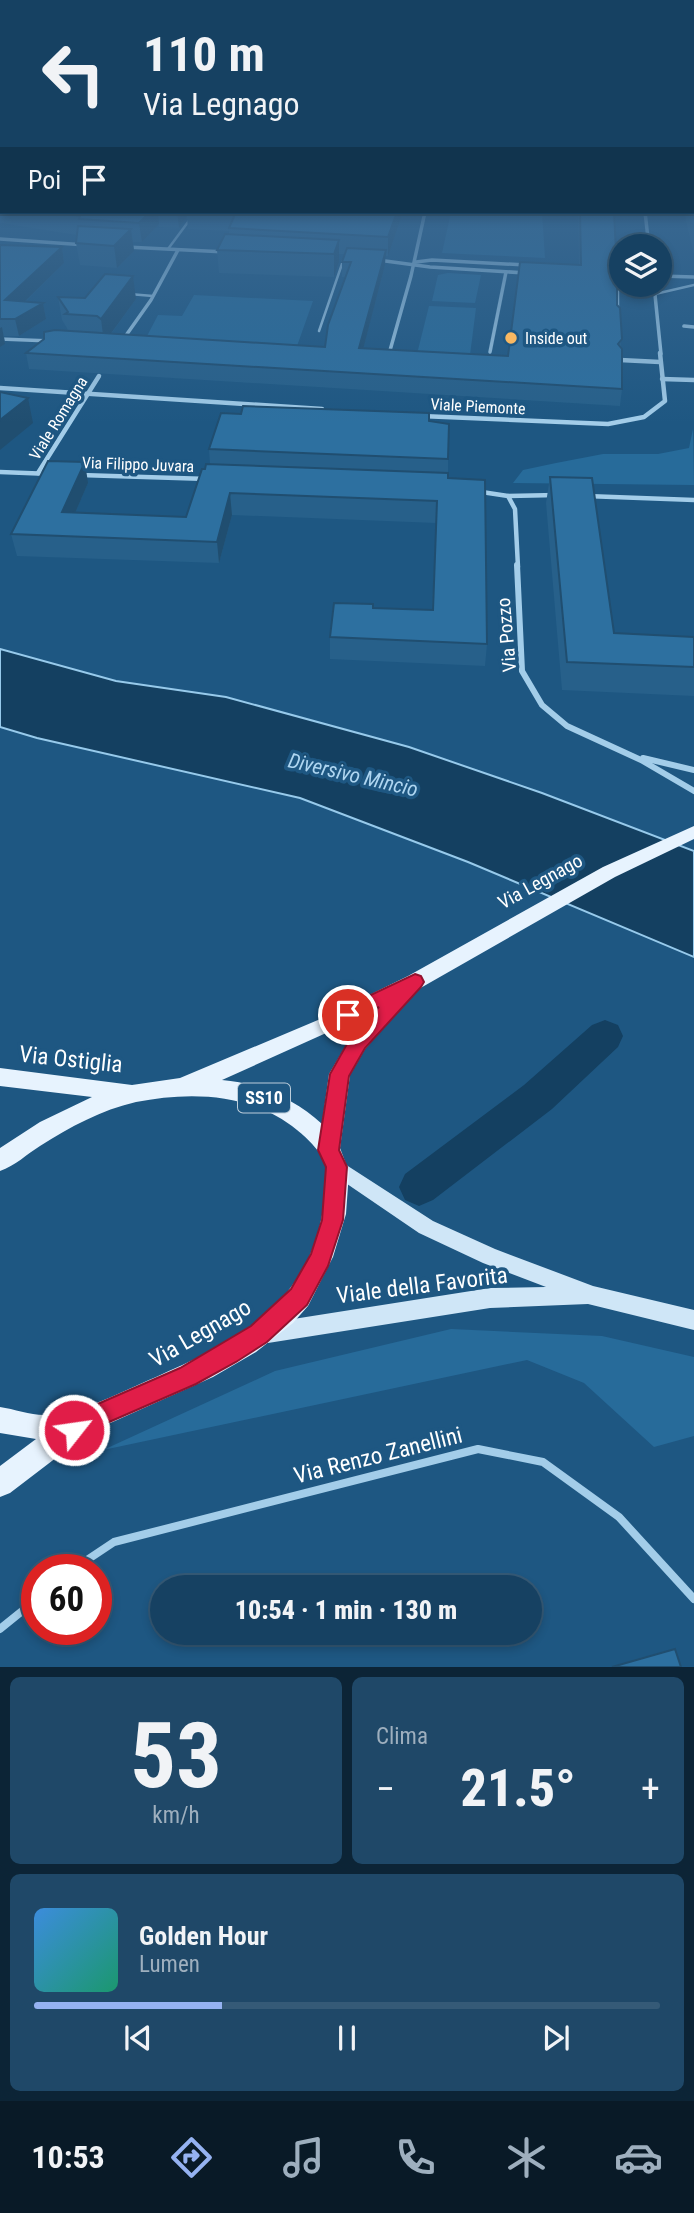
<!DOCTYPE html>
<html lang="it">
<head>
<meta charset="utf-8">
<style>
  :root { --surface:#164162; --page:#1f4868; --text:#f1f3f6; --muted:#9eafbe; --line:#355a77; --accent:#95b2f1 }
  body { margin:0; font-family:"Roboto Condensed",sans-serif; background:var(--page); color:var(--text); height:100vh; display:flex; flex-direction:column; font-size:26px; white-space:nowrap }
  * { box-sizing:border-box; margin:0 }
  p { font-size:23px; color:var(--muted) }
  .icon { flex:none; width:38px; height:38px; fill:none; stroke:currentColor; stroke-width:2; stroke-linecap:round; stroke-linejoin:round }
  .map { position:relative; height:1667px; overflow:hidden }
  .details { display:flex; flex-direction:column; gap:10px; padding:10px; background:#0c2436; flex:1 }
  .details>* { flex:none }
  .guide { position:absolute; left:0px; top:0px; width:695px; height:214px; box-shadow:0 4px 10px #0003,0 0 0 2px var(--line); background:#164162; color:var(--text); overflow:hidden }
  .buttons { position:absolute; left:609px; top:234px; display:grid; gap:14px }
  .buttons a { display:grid; place-items:center; width:63px; height:63px; border-radius:50%; background:var(--surface); box-shadow:0 4px 10px #0003,0 0 0 2px var(--line); font-size:35px }
  .speed { position:absolute; left:21px; top:1554px; display:flex; gap:14px; font-size:35px; font-weight:700; text-align:center }
  .speed>* { display:grid; place-content:center; width:91px; height:91px; border-radius:50%; background:var(--surface); box-shadow:0 4px 10px #0003,0 0 0 2px var(--line); line-height:1 }
  .speed .limit { border:10px solid #d22; background:#fff; color:#111 }
  .pin { position:absolute; display:grid; place-items:center; width:60px; height:60px; color:#fff; margin:-30px; border:4px solid #fff; border-radius:50%; box-shadow:0 2px 7px #0007 }
  .me { position:absolute; width:77px; margin:-38px; rotate:60deg; stroke-linejoin:round; filter:drop-shadow(0 0 5px #0008) }
  .turn { display:flex; align-items:center; gap:24px; height:147px; padding:0 28px; font-size:32px }
  .turn .icon { width:91px; height:91px; stroke-width:2.5 }
  .turn b { display:block; font-size:49px; line-height:60px }
  .then { display:flex; align-items:center; height:66px; padding:0 28px; background:#0003; gap:14px; font-size:26px }
  .big { font-size:52px; font-weight:800; line-height:1.1 }
  .details .card { flex:1; display:flex; flex-direction:column; justify-content:center; gap:10px; min-width:0; padding:0 24px; border-radius:10px; background:var(--page) }
  .details .dial { align-items:center; gap:0 }
  .dial b { font-size:91px; line-height:1 }
  .song { display:flex; align-items:center; gap:21px }
  .cover { width:84px; height:84px; border-radius:10px; background:linear-gradient(135deg,hsl(210 70% 55%),hsl(160 70% 35%)) }
  .played { height:7px; border-radius:4px; background:linear-gradient(90deg,var(--accent) 30%,var(--line) 30%) }
  .keys { display:flex; justify-content:space-around; direction:ltr }
  .heat { display:flex; justify-content:space-between; align-items:center; font-size:38px; direction:ltr }
  .details .tiles { flex:1; display:grid; gap:10px; grid-template-columns:1fr 1fr }
  .card:last-child { grid-column:span 2 }
  .trip { position:absolute; left:150px; top:1575px; width:392px; height:70px; border-radius:35px; background:var(--surface); box-shadow:0 4px 10px #0003,0 0 0 2px var(--line); font-weight:800; line-height:70px; text-align:center }
  .menu { display:flex; height:112px; justify-content:space-around; align-items:center; background:#091a27; color:var(--muted) }
  .menu .icon { width:49px; height:49px }
  .menu .selected { color:var(--accent) }
  .menu b { font-size:32px; color:var(--text) }
  .map>svg:first-child { display:block }
  .green { fill:#276b9a }
  .water { fill:#144061; stroke:#97caeb; stroke-width:2 }
  .lines { fill:none; stroke-linecap:round; stroke-linejoin:round }
  .canal { fill:#144061; fill-rule:evenodd }
  .service-far1 { stroke:#a3cde9; stroke-width:2.5 }
  .service { stroke:#a3cde9; stroke-width:8 }
  .pedestrian { stroke:#a3cde9; stroke-width:3.5 }
  .minor-far2 { stroke:#a3cde9; stroke-width:3.5 }
  .minor-far1 { stroke:#a3cde9; stroke-width:4.5 }
  .minor { stroke:#a3cde9; stroke-width:6 }
  .secondary { fill:#cfe6f7; fill-rule:evenodd }
  .primary { fill:#e7f3fe; fill-rule:evenodd }
  .wall { fill:#27608a }
  .shaded-wall { fill:#204e70 }
  .building { fill:#2d70a0; stroke:#204e70; stroke-width:2 }
  .route { fill:#e11d48; stroke:#92132f; stroke-width:2 }
  .poi-dot { fill:#f8b862; stroke:#1e5782; stroke-width:2.5 }
  .labels { text-anchor:middle; stroke-width:7; stroke-linejoin:round; paint-order:stroke }
  .far-poi-label { font-size:16px; fill:#fff; stroke:#1e5782; text-anchor:start }
  .far-street-label { font-size:16px; fill:#fff; stroke:#1e5782 }
  .shield { fill:#1e5782; stroke:#bccdda; stroke-width:2 }
  .shield-label { font-size:18px; font-weight:bold; fill:#fff }
  .street-label { font-size:19px; fill:#fff; stroke:#1e5782 }
  .water-label { font-size:21px; font-style:italic; fill:#afd6f1; stroke:#1e5782 }
  .near-street-label { font-size:23px; fill:#fff; stroke:#1e5782 }
</style>
</head>
<body>
<div class="map">
<svg width="694" height="1667" viewBox="0 0 694 1667">
  <rect width="100%" height="100%" fill="#1e5782"/>
  <!-- green -->
  <g class="green">
    <path d="M451,212h91l3,46 -103,-5z"/>
    <path d="M448,273l33,2 -6,28 -43,-2 6,-26z"/>
    <path d="M194,295l119,6 -16,45 -151,-8 12,-23 24,1z"/>
    <path d="M429,306l47,2 -6,47 -53,-1z"/>
    <path d="M693,429l1,56 -181,-2 10,-13 33,-7 47,-9h55l31,-6z"/>
    <path d="M451,1329l151,7 92,21v79l-40,11 -70,-64 -57,-23 -424,90 172,-79z"/>
  </g>
  <!-- water -->
  <path class="water" d="M0,649l116,32 110,16 183,50 133,46 152,58v106l-226,-95 -168,-64 -263,-60 -37,-11z"/>
  <g class="lines">
    <!-- canal -->
    <path class="canal" d="M605,1020l13,5 5,11 -5,11 -66,62 -119,91 -14,6 -14,-6 -6,-13 6,-13 119,-89 68,-60z"/>
    <!-- service-far1 -->
    <g class="service-far1">
      <path d="M168,249l23,-31"/>
      <path d="M618,287v25"/>
      <path d="M129,294l24,2"/>
      <path d="M655,294l39,-9"/>
      <path d="M319,331l24,-70"/>
    </g>
    <!-- service -->
    <g class="service">
      <path d="M72,1570l42,-28 364,-93 65,13 76,55 75,82"/>
      <path d="M0,1629l37,-30"/>
    </g>
    <!-- pedestrian -->
    <path class="pedestrian" d="M684,326l10,1"/>
    <!-- minor-far2 -->
    <g class="minor-far2">
      <path d="M645,212l4,35"/>
      <path d="M0,239l86,6"/>
      <path d="M126,247l100,5"/>
      <path d="M378,260l52,7 96,6"/>
      <path d="M416,262l16,-2 94,5"/>
      <path d="M660,276l34,1"/>
      <path d="M654,285l7,69"/>
      <path d="M127,334l24,-34 27,-50"/>
      <path d="M0,339l51,2"/>
      <path d="M490,352l16,-80"/>
      <path d="M389,354l22,-78 14,-64"/>
    </g>
    <!-- minor-far1 -->
    <g class="minor-far1">
      <path d="M387,360l2,-7"/>
      <path d="M620,360l40,2"/>
      <path d="M662,379l32,1"/>
      <path d="M0,388l322,21"/>
      <path d="M421,416l187,8 36,-7 21,-16 -5,-48"/>
      <path d="M0,472l51,2"/>
      <path d="M38,473l61,-97"/>
      <path d="M80,475l128,4"/>
      <path d="M475,491l33,5 49,-1"/>
      <path d="M508,496l7,13 3,58"/>
      <path d="M586,496l108,4"/>
    </g>
    <!-- minor -->
    <g class="minor">
      <path d="M517,565l5,106 20,34 25,21 74,34 53,31"/>
      <path d="M643,758l51,12"/>
    </g>
    <!-- secondary -->
    <path class="secondary" d="M337,1159l96,62 62,28 98,37 101,24v20l-106,-26 -98,4 -222,35 -7,-3 -3,-7 3,-7 7,-3 222,-35 56,-1 -63,-24 -64,-30 -88,-60 -3,-6 3,-6z"/>
    <!-- primary -->
    <path class="primary" d="M694,826v13l-79,38 -198,113 -52,59 -15,26 -10,73 9,24 -3,42 -13,43 -25,49 -15,17 -37,29 -43,25 -107,48 -41,26 -55,42 -10,4v-31l36,-27 -36,-6v-26c15,2 32,9 47,8 38,-3 74,-23 109,-38 49,-22 102,-46 135,-90 17,-22 28,-50 32,-78 2,-13 6,-28 3,-42 -3,-14 -18,-28 -29,-37 -45,-37 -106,-39 -161,-28 -35,8 -66,25 -96,44 -13,8 -25,20 -40,25v-23l40,-26 52,-25 -92,-11v-18l132,17 48,-7 138,-58 90,-44 195,-109zM375,1011l-24,26 -22,37 -7,50c-26,-25 -64,-41 -100,-44z"/>
  </g>
  <!-- wall -->
  <g class="wall">
    <path d="M2,190v22h401l-15,44h-3v9l-22,84 145,7 71,-91 -1,-53h36v52l7,83 1,42 -2,17 -591,-37 -3,-16 42,-22 -1,-3 -5,-8 -4,-23 78,2 -25,35 214,13 20,-70h-3v-15l3,-8h-6v8l-5,15 -115,-4 -2,-23 12,-16v-3l-41,-2 -1,-12 -8,11 -20,-1v-3l-17,18h-9l1,9 -17,17 -37,-3 -4,-22 1,-8 -77,-12v-18z"/>
    <path d="M694,190v65l-10,-43h9z"/>
    <path d="M0,245l62,2 2,16 -39,39 18,1 3,16 -27,17h-15l1,8 -5,3z"/>
    <path d="M429,421l19,38v19l39,166 -2,22 -155,-7v-22l43,-29 59,2 4,-87 -204,-8 -13,48 -202,-7 -6,-22 77,-51 -13,30 111,4 19,-48 5,-5 -1,-15z"/>
    <path d="M550,477l64,156 80,4v59l-132,-6 -16,-187z"/>
  </g>
  <!-- shaded-wall -->
  <g class="shaded-wall">
    <path d="M150,212h8l1,12 -17,18 -3,-19z"/>
    <path d="M177,212h9l1,5 -8,11z"/>
    <path d="M397,212h6l-15,44v-19z"/>
    <path d="M131,229l3,22 -17,17 -3,-22z"/>
    <path d="M339,240v22l-5,15v-23z"/>
    <path d="M62,247l2,16 -55,54 -4,-17z"/>
    <path d="M386,250l-1,15 -26,100v-17z"/>
    <path d="M616,251l-2,15 -2,-10z"/>
    <path d="M133,276l3,23 -32,44 -3,-24z"/>
    <path d="M43,303l3,16 -27,17 -4,-17z"/>
    <path d="M2,327l3,17 -5,3v-19z"/>
    <path d="M28,398l5,25 -33,27v-30z"/>
    <path d="M85,462l3,21 -22,51 -4,-22z"/>
    <path d="M230,493l2,22 -13,48 -2,-21z"/>
  </g>
  <!-- building -->
  <g class="building">
    <rect x="0" y="190" width="2" height="15"/>
    <path d="M693,190h1v29l-2,-7z"/>
    <path d="M51,212h99l-11,11 -60,-4 1,-3z"/>
    <path d="M220,212h177l-9,25 -159,-9 7,-16z"/>
    <path d="M580,212h34l2,39 -4,5 1,8 4,2v39l3,3 2,31 -4,5 4,5v40l-596,-36 18,-14v-7l11,-2 270,17 3,-22 23,-63h-9l5,-14 39,2 -27,98 149,8 12,-94 61,3z"/>
    <path d="M78,226l53,3 -17,17 -38,-3z"/>
    <path d="M225,234l114,6 -5,14 -117,-4z"/>
    <path d="M0,245l62,2 -57,53 38,3 -28,16h-15z"/>
    <path d="M105,274l28,2 -32,43 -4,-3 -32,-2 3,-2 -10,-15 27,1z"/>
    <path d="M0,392l28,6 -28,22z"/>
    <path d="M243,406l186,7v8l20,3 -1,35 -239,-10 12,-36 20,1z"/>
    <path d="M48,461l37,1 -23,50 124,5 16,-48h3l1,-5 242,9v5l37,2 2,164 -157,-7 4,-34 39,1v4l60,2 4,-109 -207,-8 -13,49 -206,-8z"/>
    <path d="M550,477l42,1 22,155 80,4v30l-127,-5z"/>
    <path d="M675,1649l6,18h-69z"/>
  </g>
  <!-- sky -->
  <linearGradient id="sky" x2="0" y2="1"><stop stop-color="#103048"/><stop offset="0.45" stop-color="#3b6992"/><stop offset="1" stop-color="#3b6992" stop-opacity="0"/></linearGradient>
  <rect width="694" height="423" fill="url(#sky)"/>
  <!-- route -->
  <path class="route" d="M415,974l6,2 3,6 -3,5 -56,61 -16,28 -10,74 8,17 -4,53 -15,46 -21,39 -40,37 -31,20 -40,22 -96,42 -26,16 -9,-3 -3,-9 3,-8 19,-12 96,-42 71,-42 40,-37 20,-35 11,-34 4,-53 -8,-17 12,-76 21,-37 28,-30 -31,15 -7,-2 -2,-5 2,-6z"/>
  <!-- markers -->
  <circle class="poi-dot" cx="511" cy="338" r="7"/>
  <g class="labels">
    <!-- far-poi labels -->
    <g class="far-poi-label">
      <text x="525" y="344">Inside out</text>
    </g>
    <!-- far-street labels -->
    <g class="far-street-label">
      <text transform="translate(478 406) rotate(3)" y="6">Viale Piemonte</text>
      <text transform="translate(58 418) rotate(-58)" y="6">Viale Romagna</text>
      <text transform="translate(138 464) rotate(2)" y="6">Via Filippo Juvara</text>
    </g>
    <!-- shield labels -->
    <rect class="shield" x="238" y="1083.5" width="52" height="29" rx="5"/>
    <g class="shield-label">
      <text x="264" y="1104">SS10</text>
    </g>
    <!-- street labels -->
    <g class="street-label">
      <text transform="translate(506 635) rotate(-95)" y="7">Via Pozzo</text>
      <text transform="translate(540 881) rotate(-29)" y="7">Via Legnago</text>
    </g>
    <!-- water labels -->
    <g class="water-label">
      <text transform="translate(353 775) rotate(13)" y="7">Diversivo Mincio</text>
    </g>
    <!-- near-street labels -->
    <g class="near-street-label">
      <text transform="translate(71 1059) rotate(6)" y="8">Via Ostiglia</text>
      <text transform="translate(422 1285) rotate(-7)" y="8">Viale della Favorita</text>
      <text transform="translate(200 1333) rotate(-30)" y="8">Via Legnago</text>
      <text transform="translate(378 1455) rotate(-14)" y="8">Via Renzo Zanellini</text>
    </g>
  </g>
</svg>
<div class="buttons">
<a><svg class="icon" aria-label="layers" viewBox="0 0 24 24"><path d="M12 4l9 5-9 5-9-5zM3 14l9 5 9-5"/></svg></a>
</div>
<div class="speed"><div class="limit">60</div></div>
<div class="pin" style="left:348px;top:1015px;background:#d93025"><svg class="icon" aria-label="arrive" viewBox="0 0 24 24"><path d="M6 21V4h12l-3 4 3 4H6"/></svg></div>
<svg class="me" style="left:74px;top:1430px" viewBox="-20 -20 40 40"><circle r="17" fill="#e11d48" stroke="#fff" stroke-width="3"/><path d="M0-11L8 9 0 5-8 9z" fill="#fff"/></svg>
<div class="trip">10:54 · 1 min · 130 m</div>
<div class="guide">
<div class="turn"><svg class="icon" aria-label="left" viewBox="0 0 24 24"><path d="M17 20v-9H6M10 6l-5 5 5 5"/></svg><div><b>110 m</b>Via Legnago</div></div>
<div class="then">Poi<svg class="icon" aria-label="arrive" viewBox="0 0 24 24"><path d="M6 21V4h12l-3 4 3 4H6"/></svg></div>
</div>
</div>
<section class="details">
<div class="tiles">
<div class="card dial"><b>53</b><p>km/h</p></div>
<div class="card"><p>Clima</p>
<div class="heat"><a>−</a><b class="big">21.5°</b><a>+</a></div>
</div>
<div class="card">
<div class="song"><i class="cover"></i><div><b>Golden Hour</b><p>Lumen</p></div></div>
<div class="played"></div>
<div class="keys"><svg class="icon" aria-label="previous" viewBox="0 0 24 24"><path d="M18 5L8 12l10 7zM5 5v14"/></svg><svg class="icon" aria-label="pause" viewBox="0 0 24 24"><path d="M8 5v14M16 5v14"/></svg><svg class="icon" aria-label="next" viewBox="0 0 24 24"><path d="M6 5l10 7-10 7zM19 5v14"/></svg></div>
</div>
</div>
</section>
<nav class="menu">
<b>10:53</b>
<svg class="icon selected" aria-label="directions" viewBox="0 0 24 24"><path d="M12 3l9 9-9 9-9-9zM9 14v-3h6M13 9l2 2-2 2"/></svg>
<svg class="icon" aria-label="music" viewBox="0 0 24 24"><path d="M9 18V5l10-2v13"/><circle cx="6" cy="18" r="3"/><circle cx="16" cy="16" r="3"/></svg>
<svg class="icon" aria-label="phone" viewBox="0 0 24 24"><path d="M5 4h4l2 5-3 2q2 4 5 5l2-3 5 2v4C11 20 4 13 5 4z"/></svg>
<svg class="icon" aria-label="climate" viewBox="0 0 24 24"><path d="M12 3v18M4 7l16 10M4 17L20 7"/></svg>
<svg class="icon" aria-label="car" viewBox="0 0 24 24"><path d="M5 17H2v-5l4-1 3-4h7l3 4 3 1v5h-3M9 17h6M6 11h13"/><circle cx="7" cy="17" r="2"/><circle cx="17" cy="17" r="2"/></svg>
</nav>
</body>
</html>
